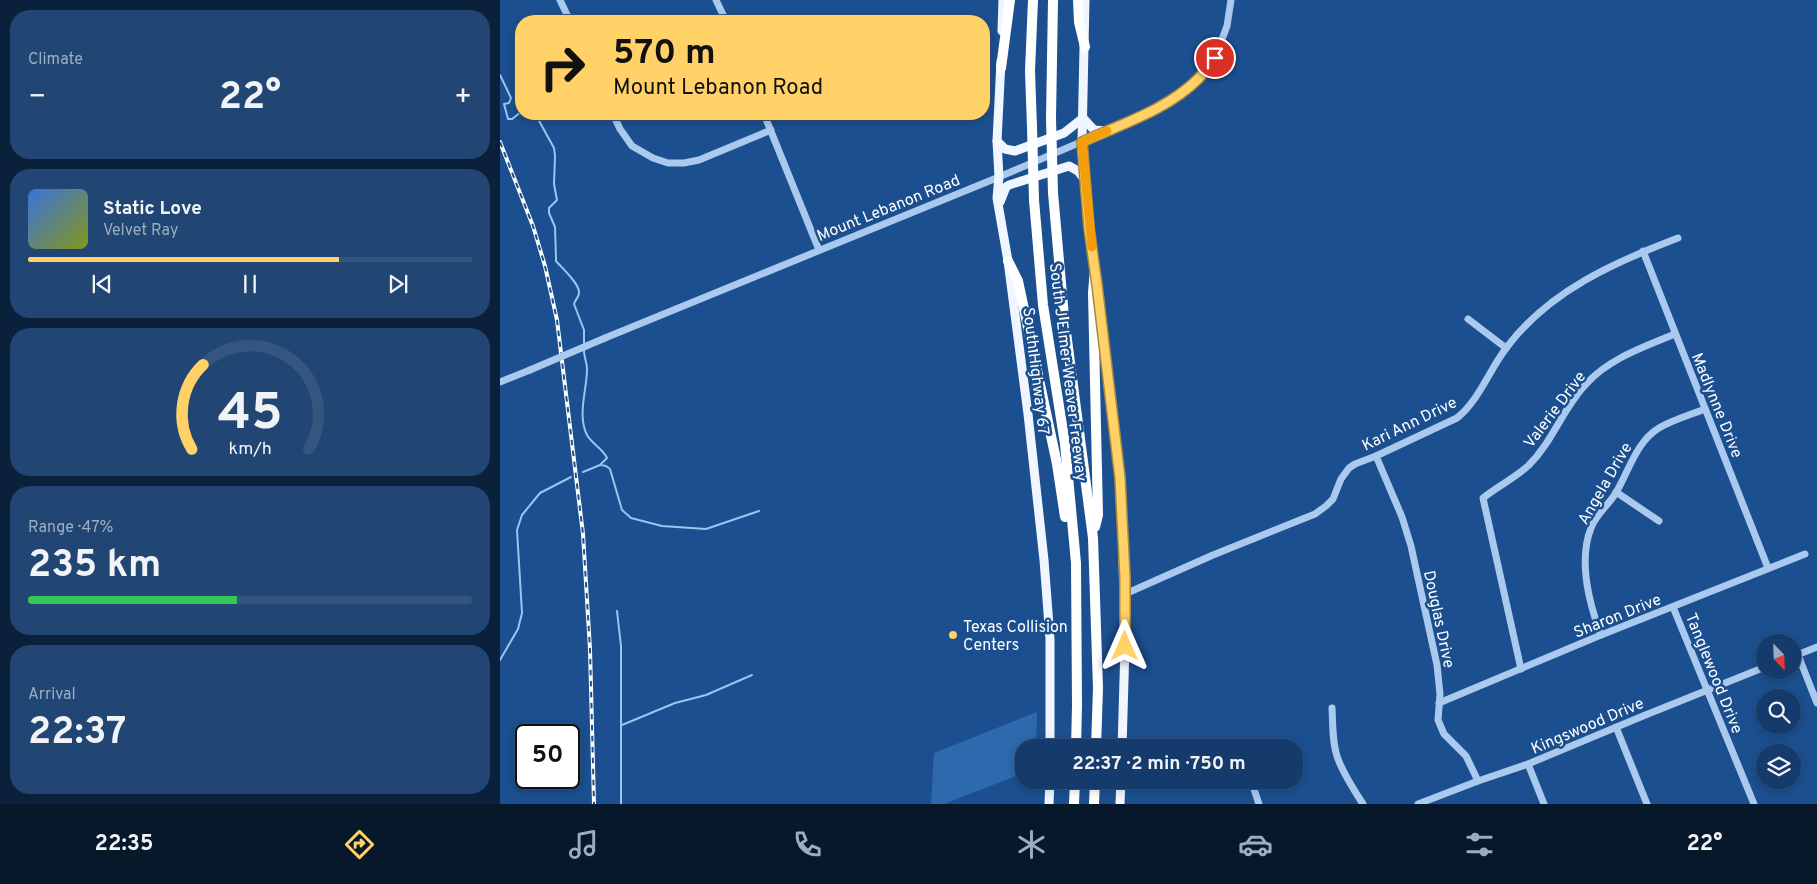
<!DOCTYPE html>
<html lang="en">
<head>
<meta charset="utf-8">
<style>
  :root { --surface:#143b6b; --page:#214673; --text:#f1f3f6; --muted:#9dadc1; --line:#33557e; --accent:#ffd166 }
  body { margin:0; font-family:Overpass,sans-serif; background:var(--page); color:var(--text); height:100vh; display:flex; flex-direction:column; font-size:19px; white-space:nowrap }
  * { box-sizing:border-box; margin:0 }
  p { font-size:16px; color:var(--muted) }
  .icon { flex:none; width:28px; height:28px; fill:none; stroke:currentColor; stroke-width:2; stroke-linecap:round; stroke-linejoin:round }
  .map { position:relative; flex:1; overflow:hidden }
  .drawer { display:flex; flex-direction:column; gap:10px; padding:10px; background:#0b203b; width:500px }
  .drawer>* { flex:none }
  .hud { position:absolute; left:15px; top:15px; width:475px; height:105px; border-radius:20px; box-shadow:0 2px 8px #0003,0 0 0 1px var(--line); background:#ffd166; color:#111; overflow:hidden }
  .needle { width:32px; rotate:157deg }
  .buttons { position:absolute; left:1256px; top:634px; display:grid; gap:10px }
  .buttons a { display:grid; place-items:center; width:45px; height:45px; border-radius:50%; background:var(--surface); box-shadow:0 2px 8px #0003,0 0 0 1px var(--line); font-size:25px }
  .speed { position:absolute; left:15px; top:724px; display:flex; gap:10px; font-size:25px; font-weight:700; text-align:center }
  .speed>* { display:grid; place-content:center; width:65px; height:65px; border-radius:50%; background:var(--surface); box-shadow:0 2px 8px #0003,0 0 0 1px var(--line); line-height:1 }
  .speed .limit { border:2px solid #111; border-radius:8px; background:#fff; color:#111 }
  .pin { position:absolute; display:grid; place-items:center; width:42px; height:42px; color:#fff; margin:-21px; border:2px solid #fff; border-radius:50%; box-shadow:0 1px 5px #0007 }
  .me { position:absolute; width:55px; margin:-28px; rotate:0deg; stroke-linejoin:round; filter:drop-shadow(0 0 4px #0008) }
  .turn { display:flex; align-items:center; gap:18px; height:105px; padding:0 15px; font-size:22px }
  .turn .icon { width:65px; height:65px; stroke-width:2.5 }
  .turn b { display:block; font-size:35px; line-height:42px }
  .big { font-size:38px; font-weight:700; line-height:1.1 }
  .drawer .tile { flex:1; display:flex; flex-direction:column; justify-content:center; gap:8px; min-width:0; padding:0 18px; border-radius:20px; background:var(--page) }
  .drawer .dial { align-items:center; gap:0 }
  .dial svg { height:130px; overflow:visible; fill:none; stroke:var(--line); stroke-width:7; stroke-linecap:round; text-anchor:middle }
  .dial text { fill:var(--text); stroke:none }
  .song { display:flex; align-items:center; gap:15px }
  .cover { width:60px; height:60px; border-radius:8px; background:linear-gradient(135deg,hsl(220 70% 55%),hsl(70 70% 35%)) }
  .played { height:5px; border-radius:2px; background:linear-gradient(90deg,var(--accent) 70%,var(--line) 70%) }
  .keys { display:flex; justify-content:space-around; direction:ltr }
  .heat { display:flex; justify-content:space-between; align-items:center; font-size:28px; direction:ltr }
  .charge { height:8px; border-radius:4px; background:linear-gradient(90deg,#34c759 47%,var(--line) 0) }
  .trip { position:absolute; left:515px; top:739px; width:288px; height:50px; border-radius:20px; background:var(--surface); box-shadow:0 2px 8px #0003,0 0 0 1px var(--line); font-weight:700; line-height:50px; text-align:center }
  .dock { display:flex; height:80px; justify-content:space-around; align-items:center; background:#08182b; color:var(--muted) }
  .dock .icon { width:35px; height:35px }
  .dock .on { color:var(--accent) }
  .dock b { font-size:22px; color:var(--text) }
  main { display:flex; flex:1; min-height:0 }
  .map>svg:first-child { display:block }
  .green { fill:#2e69ad }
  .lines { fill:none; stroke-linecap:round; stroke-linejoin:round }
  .stream { stroke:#9cc4f0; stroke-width:2 }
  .minor { stroke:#a9c9ee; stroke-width:7 }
  .major { stroke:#f0f6ff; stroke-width:9 }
  .highway { stroke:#fff; stroke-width:10 }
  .rail-casing { stroke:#fff; stroke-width:4 }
  .rail { stroke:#1b4f8f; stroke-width:2; stroke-dasharray:5.5; stroke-linecap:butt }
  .minor-bridge { stroke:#a9c9ee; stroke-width:7 }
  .highway-bridge { stroke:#fff; stroke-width:10 }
  .route-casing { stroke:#a68842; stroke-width:12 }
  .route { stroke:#ffd166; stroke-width:9 }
  .slow { stroke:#f59e0b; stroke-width:9 }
  .poi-dot { fill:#ffd166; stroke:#1b4f8f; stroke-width:2 }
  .labels { text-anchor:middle; stroke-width:5; stroke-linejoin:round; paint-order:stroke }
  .street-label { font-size:16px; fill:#fff; stroke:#1b4f8f }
  .poi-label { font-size:16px; fill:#fff; stroke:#1b4f8f; text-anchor:start }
</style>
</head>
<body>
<main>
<section class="drawer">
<div class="tile"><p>Climate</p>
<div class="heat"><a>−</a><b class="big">22°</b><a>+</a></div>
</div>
<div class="tile">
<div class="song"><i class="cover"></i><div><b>Static Love</b><p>Velvet Ray</p></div></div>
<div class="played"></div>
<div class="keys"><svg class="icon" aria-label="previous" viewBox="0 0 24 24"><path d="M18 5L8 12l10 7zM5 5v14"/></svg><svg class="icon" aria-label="pause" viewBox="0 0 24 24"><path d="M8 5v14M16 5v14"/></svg><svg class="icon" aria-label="next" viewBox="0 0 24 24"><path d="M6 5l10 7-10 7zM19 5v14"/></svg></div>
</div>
<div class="tile dial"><svg viewBox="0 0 100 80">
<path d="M14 69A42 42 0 1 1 86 69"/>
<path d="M14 69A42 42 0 0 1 21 17" stroke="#ffd166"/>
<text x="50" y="56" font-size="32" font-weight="700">45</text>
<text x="50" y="72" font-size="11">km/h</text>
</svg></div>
<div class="tile"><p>Range · 47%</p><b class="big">235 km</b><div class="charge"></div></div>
<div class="tile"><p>Arrival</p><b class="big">22:37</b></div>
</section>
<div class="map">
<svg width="1317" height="804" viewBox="0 0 1317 804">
  <rect width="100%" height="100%" fill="#1b4f8f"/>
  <!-- green -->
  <path class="green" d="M537,712l-1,35 -12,1v25l-80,31h-13l3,-51z"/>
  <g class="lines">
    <!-- stream -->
    <g class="stream">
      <path d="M0,75l11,23 -2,5 -5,1 4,15h4l9,-7"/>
      <path d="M29,114l9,5 16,29 1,8 -1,28 3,16 -8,8v5l6,14 1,31v3c6,7 24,23 23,32 0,4 -4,7 -5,11l10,26v15"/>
      <path d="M101,465l5,1 4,3 12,41 9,8 31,8 44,3 53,-18"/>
      <path d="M83,472l17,-7 7,-7c-4,-9 -15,-14 -20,-23 -10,-20 0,-45 0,-66 0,-6 -3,-12 -3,-19"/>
      <path d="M117,611l4,35v158"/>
      <path d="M0,660l18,-31 4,-16 -5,-83 5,-15 18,-22 31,-16"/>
      <path d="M122,725l53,-22 31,-8 46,-20"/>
    </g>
    <!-- minor -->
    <g class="minor">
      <path d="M60,0l10,21"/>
      <path d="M216,0l10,21"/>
      <path d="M113,114l7,15 12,17 21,12 15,5h16l15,-3 72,-30"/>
      <path d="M264,114l55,136"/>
      <path d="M1143,251l125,317"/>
      <path d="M968,319l38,29"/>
      <path d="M105,338l394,-161 117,-50 58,-29 24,-19 17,-21 12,-32 4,-26"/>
      <path d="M0,382l30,-12"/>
      <path d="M876,456l26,61 9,29 26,119 3,29 -2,26 6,14 22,22 12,25"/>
      <path d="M1116,492l43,29"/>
      <path d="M625,594l88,-39 102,-41 11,-8 7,-7 8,-20 8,-11 6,-4 21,-8 81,-38c23,-19 32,-48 50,-71 42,-56 108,-85 171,-109"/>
      <path d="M1173,607l81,197"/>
      <path d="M1101,635c-12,-32 -23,-74 -10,-107 5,-14 19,-24 26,-37 12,-21 20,-50 42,-63 13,-8 31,-13 46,-19"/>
      <path d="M1298,655l19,48"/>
      <path d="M1292,657l25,-10"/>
      <path d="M1021,669l-38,-171c15,-12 32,-20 46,-33 24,-24 34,-57 57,-81 24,-26 58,-37 89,-50"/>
      <path d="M939,703l162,-68 204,-81"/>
      <path d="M832,708c1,17 0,35 6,51 6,16 16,31 25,45"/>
      <path d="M1116,727l31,77"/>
      <path d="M745,746v2"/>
      <path d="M1028,764l16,40"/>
      <path d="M751,780l8,24"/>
      <path d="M918,804l60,-23 50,-17 115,-48 122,-49"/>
    </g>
    <!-- major -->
    <g class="major">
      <path d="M585,0l-3,142 7,85 21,162 10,89 2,39 3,129 -3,102"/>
      <path d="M502,31l1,-31"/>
      <path d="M501,61l-4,80 2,36 -2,21 11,63 20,153 16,146 6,79v109"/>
      <path d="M497,141l8,8 10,2 49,-18 19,-15 11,12 12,1"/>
      <path d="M500,202l6,-15 3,-2 60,-19 9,5 7,9"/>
      <path d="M549,804l1,-24"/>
      <path d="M620,804l1,-24"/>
    </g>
    <!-- highway -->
    <g class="highway">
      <path d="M578,0l1,22 6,25"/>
      <path d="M501,68l9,-68"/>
      <path d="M551,118l2,-118"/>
      <path d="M532,127l-2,-56 3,-71"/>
      <path d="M553,193l11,124 29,221 5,150 -2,60"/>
      <path d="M534,200l9,105 22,139 11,119 1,143 -1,42"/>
      <path d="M508,261l10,20 39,183 8,53"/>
      <path d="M595,268l-2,25 5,222 -3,12"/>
      <path d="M574,804l1,-24"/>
      <path d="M594,804l1,-24"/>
    </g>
    <!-- rail casing -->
    <g class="rail-casing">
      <path id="rail" d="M0,142l33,84 12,40 12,54 26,214 7,115 4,155"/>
    </g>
    <!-- rail -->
    <use href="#rail" class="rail"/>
    <!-- minor-bridge -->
    <path class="minor-bridge" d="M30,370l75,-32"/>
    <!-- highway-bridge -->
    <g class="highway-bridge">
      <path d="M551,118l2,75"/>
      <path d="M532,127l2,73"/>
    </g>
  </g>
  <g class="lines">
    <!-- route casing -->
    <g class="route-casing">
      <path id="route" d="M625,646v-69l-5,-99 -23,-193 -8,-57 -7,-86c39,-18 85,-32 116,-63 6,-6 11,-14 17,-21"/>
    </g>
    <!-- route -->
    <use href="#route" class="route"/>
    <!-- slow -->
    <path class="slow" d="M592,247l-10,-105 25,-11"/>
  </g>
  <!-- markers -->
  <circle class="poi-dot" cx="453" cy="635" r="5"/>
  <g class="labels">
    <!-- street labels -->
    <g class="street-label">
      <text transform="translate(388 207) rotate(-22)" y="6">Mount Lebanon Road</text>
      <text transform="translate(537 371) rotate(83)" y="6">South Highway 67</text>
      <text transform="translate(569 372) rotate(83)" y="6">South J Elmer Weaver Freeway</text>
      <text transform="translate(1218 405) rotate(68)" y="6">Madlynne Drive</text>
      <text transform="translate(1054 409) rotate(-53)" y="6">Valerie Drive</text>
      <text transform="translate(909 423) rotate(-26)" y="6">Kari Ann Drive</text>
      <text transform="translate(1104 483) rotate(-60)" y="6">Angela Drive</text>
      <text transform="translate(1117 615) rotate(-22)" y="6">Sharon Drive</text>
      <text transform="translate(940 619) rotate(78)" y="6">Douglas Drive</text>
      <text transform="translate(1215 673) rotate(68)" y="6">Tanglewood Drive</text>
      <text transform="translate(1087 725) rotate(-23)" y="6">Kingswood Drive</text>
    </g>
    <!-- poi labels -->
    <g class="poi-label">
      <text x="463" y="632">Texas Collision<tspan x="463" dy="18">Centers</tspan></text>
    </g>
  </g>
</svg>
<div class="buttons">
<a><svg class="needle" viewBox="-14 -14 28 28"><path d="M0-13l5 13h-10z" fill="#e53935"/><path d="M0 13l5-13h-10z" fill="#9dadc1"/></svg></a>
<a><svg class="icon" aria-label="search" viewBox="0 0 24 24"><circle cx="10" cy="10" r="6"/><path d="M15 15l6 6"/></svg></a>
<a><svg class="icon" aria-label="layers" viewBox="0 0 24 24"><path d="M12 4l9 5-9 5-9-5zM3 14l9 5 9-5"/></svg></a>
</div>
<div class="speed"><div class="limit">50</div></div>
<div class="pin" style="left:715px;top:58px;background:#d93025"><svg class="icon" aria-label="arrive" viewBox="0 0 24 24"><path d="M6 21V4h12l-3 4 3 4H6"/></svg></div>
<svg class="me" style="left:625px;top:646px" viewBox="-20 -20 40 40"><path d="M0-17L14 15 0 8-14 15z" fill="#ffd166" stroke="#fff" stroke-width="4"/></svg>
<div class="trip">22:37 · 2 min · 750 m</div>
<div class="hud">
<div class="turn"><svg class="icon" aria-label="right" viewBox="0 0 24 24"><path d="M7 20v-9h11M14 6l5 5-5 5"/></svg><div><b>570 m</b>Mount Lebanon Road</div></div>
</div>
</div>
</main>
<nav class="dock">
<b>22:35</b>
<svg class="icon on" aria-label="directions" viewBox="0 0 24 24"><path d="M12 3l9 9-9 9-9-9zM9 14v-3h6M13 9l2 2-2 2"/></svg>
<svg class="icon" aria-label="music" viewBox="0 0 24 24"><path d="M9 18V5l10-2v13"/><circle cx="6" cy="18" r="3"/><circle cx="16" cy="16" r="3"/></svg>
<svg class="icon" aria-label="phone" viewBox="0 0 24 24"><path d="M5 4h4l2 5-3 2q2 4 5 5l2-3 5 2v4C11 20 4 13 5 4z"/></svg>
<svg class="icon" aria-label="climate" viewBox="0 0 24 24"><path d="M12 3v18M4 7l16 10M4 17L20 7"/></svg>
<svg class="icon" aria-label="car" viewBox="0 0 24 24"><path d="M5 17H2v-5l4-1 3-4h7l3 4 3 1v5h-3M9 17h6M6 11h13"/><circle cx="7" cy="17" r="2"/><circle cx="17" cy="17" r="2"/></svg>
<svg class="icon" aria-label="filters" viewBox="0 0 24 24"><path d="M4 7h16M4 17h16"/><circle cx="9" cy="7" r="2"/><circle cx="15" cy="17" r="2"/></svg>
<b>22°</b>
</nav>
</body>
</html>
